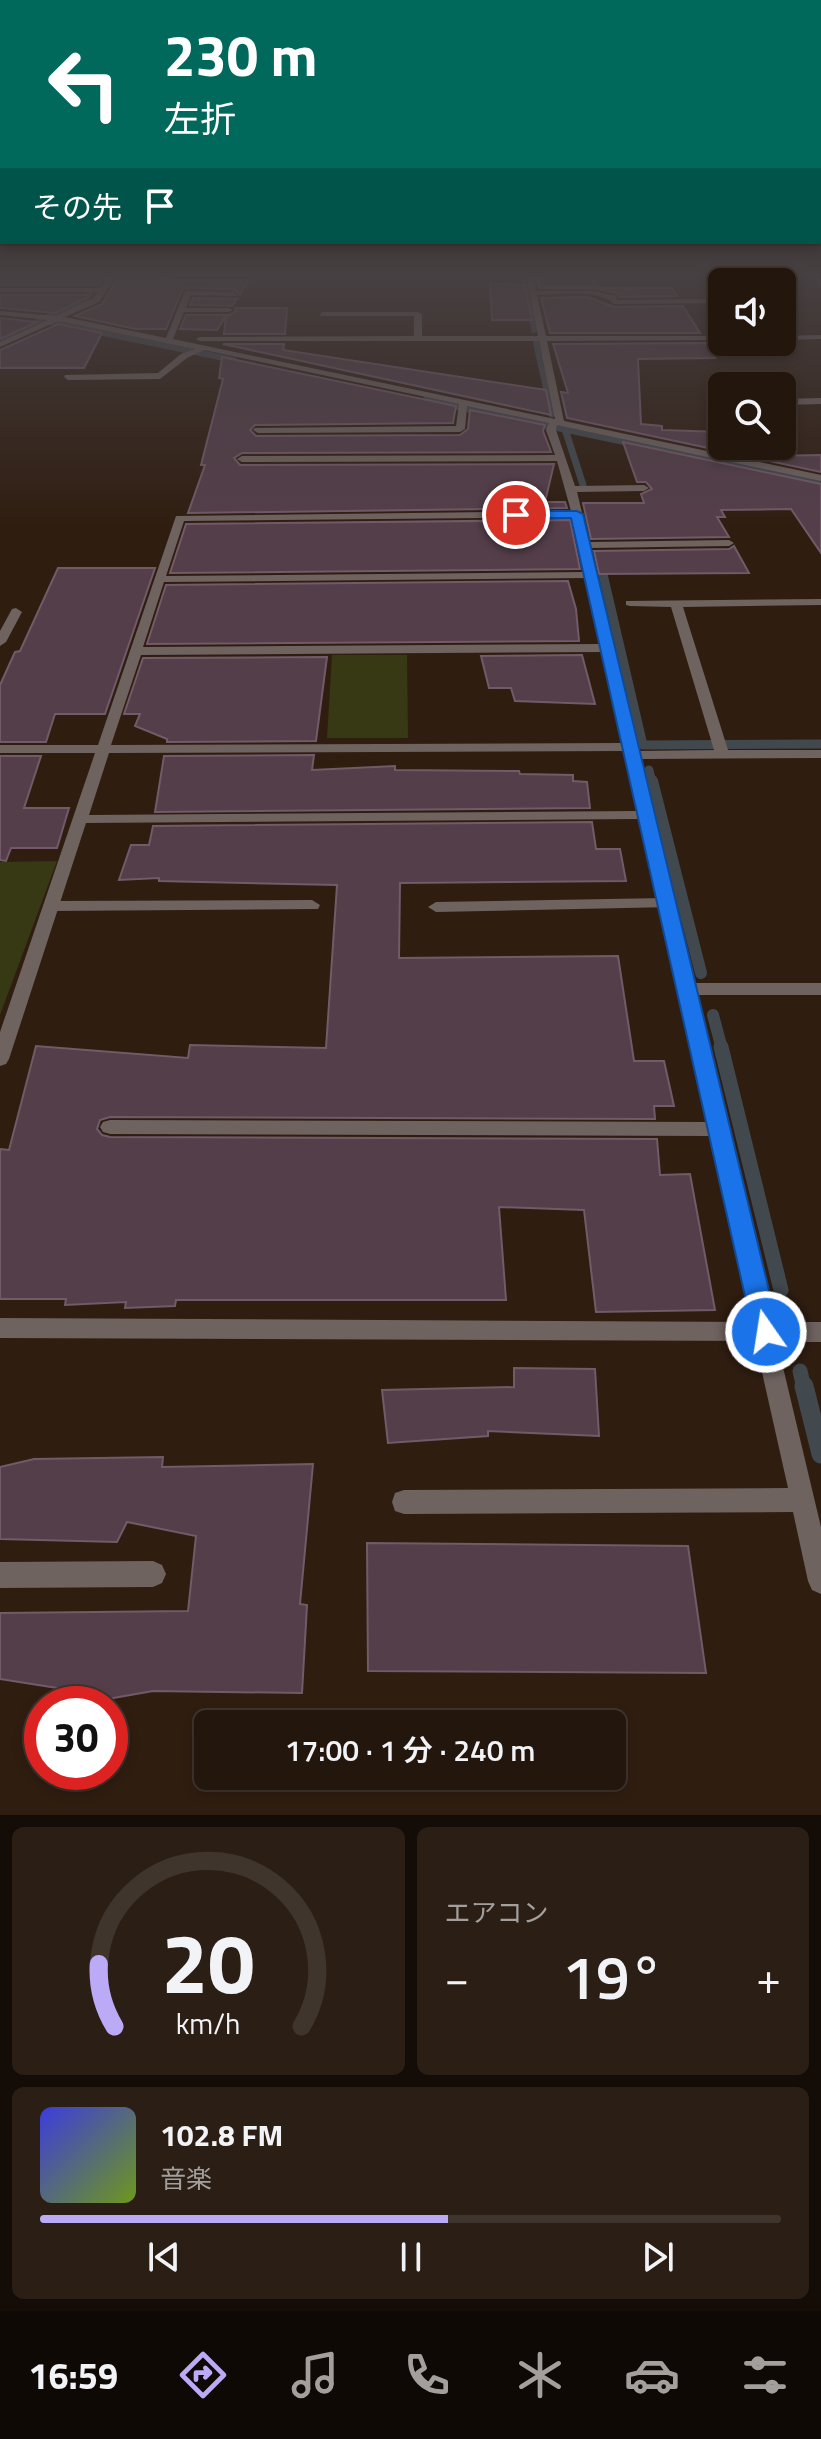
<!DOCTYPE html>
<html lang="ja">
<head>
<meta charset="utf-8">
<style>
  :root { --surface:#23160c; --page:#2b1f15; --text:#f1f3f6; --muted:#a39f9d; --line:#40352d; --accent:#bbaaf6 }
  body { margin:0; font-family:"Titillium Web","Noto Sans JP",sans-serif; background:var(--page); color:var(--text); height:100vh; display:flex; flex-direction:column; font-size:30px; white-space:nowrap }
  * { box-sizing:border-box; margin:0 }
  p { font-size:26px; color:var(--muted) }
  .icon { flex:none; width:44px; height:44px; fill:none; stroke:currentColor; stroke-width:2; stroke-linecap:round; stroke-linejoin:round }
  .map { position:relative; height:1815px; overflow:hidden }
  .sheet { display:flex; flex-direction:column; gap:12px; padding:12px; background:#130c07; flex:1 }
  .sheet>* { flex:none }
  .banner { position:absolute; left:0px; top:0px; width:822px; height:244px; box-shadow:0 4px 12px #0003,0 0 0 2px var(--line); background:#00695c; color:#fff; overflow:hidden }
  .controls { position:absolute; left:708px; top:268px; display:grid; gap:16px }
  .controls a { display:grid; place-items:center; width:88px; height:88px; border-radius:12px; background:var(--surface); box-shadow:0 4px 12px #0003,0 0 0 2px var(--line); font-size:40px }
  .speed { position:absolute; left:24px; top:1686px; display:flex; gap:16px; font-size:40px; font-weight:700; text-align:center }
  .speed>* { display:grid; place-content:center; width:104px; height:104px; border-radius:50%; background:var(--surface); box-shadow:0 4px 12px #0003,0 0 0 2px var(--line); line-height:1 }
  .speed .limit { border:12px solid #d22; background:#fff; color:#111 }
  .pin { position:absolute; display:grid; place-items:center; width:68px; height:68px; color:#fff; margin:-34px; border:4px solid #fff; border-radius:50%; box-shadow:0 2px 8px #0007 }
  .me { position:absolute; width:88px; margin:-44px; rotate:347deg; stroke-linejoin:round; filter:drop-shadow(0 0 6px #0008) }
  .turn { display:flex; align-items:center; gap:28px; height:168px; padding:0 32px; font-size:36px }
  .turn .icon { width:104px; height:104px; stroke-width:2.5 }
  .turn b { display:block; font-size:56px; line-height:68px }
  .then { display:flex; align-items:center; height:76px; padding:0 32px; background:#0003; gap:16px; font-size:30px }
  .big { font-size:60px; font-weight:600; line-height:1.1 }
  .sheet .tile { flex:1; display:flex; flex-direction:column; justify-content:center; gap:12px; min-width:0; padding:0 28px; border-radius:12px; background:var(--page) }
  .sheet .dial { align-items:center; gap:0 }
  .dial svg { height:208px; overflow:visible; fill:none; stroke:var(--line); stroke-width:7; stroke-linecap:round; text-anchor:middle }
  .dial text { fill:var(--text); stroke:none }
  .song { display:flex; align-items:center; gap:24px }
  .cover { width:96px; height:96px; border-radius:12px; background:linear-gradient(135deg,hsl(240 70% 55%),hsl(80 70% 35%)) }
  .played { height:8px; border-radius:4px; background:linear-gradient(90deg,var(--accent) 55%,var(--line) 55%) }
  .keys { display:flex; justify-content:space-around; direction:ltr }
  .heat { display:flex; justify-content:space-between; align-items:center; font-size:44px; direction:ltr }
  .sheet .tiles { flex:1; display:grid; gap:12px; grid-template-columns:1fr 1fr }
  .tile:last-child { grid-column:span 2 }
  .trip { position:absolute; left:194px; top:1710px; width:432px; height:80px; border-radius:12px; background:var(--surface); box-shadow:0 4px 12px #0003,0 0 0 2px var(--line); font-weight:600; line-height:80px; text-align:center }
  .menu { display:flex; height:128px; justify-content:space-around; align-items:center; background:#0e0905; color:var(--muted) }
  .menu .icon { width:56px; height:56px }
  .menu .selected { color:var(--accent) }
  .menu b { font-size:36px; color:var(--text) }
  .map>svg:first-child { display:block }
  .green { fill:#373814 }
  .lines { fill:none; stroke-linecap:round; stroke-linejoin:round }
  .stream-far5 { stroke:#42494e; stroke-width:6 }
  .stream-far4 { stroke:#42494e; stroke-width:7 }
  .stream-far3 { stroke:#42494e; stroke-width:9 }
  .stream-far2 { stroke:#42494e; stroke-width:12 }
  .stream-far1 { stroke:#42494e; stroke-width:15 }
  .stream { stroke:#42494e; stroke-width:19 }
  .building { fill:#543e4a; stroke:#725a68; stroke-width:2 }
  .lane { fill:#6f6360; fill-rule:evenodd }
  .street { fill:#6f6360; fill-rule:evenodd }
  .route { fill:#1a73e8; stroke:#114b97; stroke-width:2 }
</style>
</head>
<body>
<div class="map">
<svg width="821" height="1815" viewBox="0 0 821 1815">
  <rect width="100%" height="100%" fill="#2f1d10"/>
  <!-- green -->
  <g class="green">
    <path d="M332,655h75l1,83h-81z"/>
    <path d="M57,861l-57,154v-153z"/>
  </g>
  <g class="lines">
    <!-- stream-far5 -->
    <g class="stream-far5">
      <path d="M524,274l10,56"/>
      <path d="M40,320l194,40"/>
      <path d="M0,339l85,-39 6,-9"/>
      <path d="M536,343l14,63"/>
      <path d="M425,400l29,6"/>
    </g>
    <!-- stream-far4 -->
    <g class="stream-far4">
      <path d="M445,404l376,79"/>
      <path d="M550,404l2,10"/>
      <path d="M565,429l18,56"/>
      <path d="M600,560l3,12"/>
    </g>
    <!-- stream-far3 -->
    <g class="stream-far3">
      <path d="M602,570l41,175 178,-1"/>
      <path d="M649,770l3,13"/>
    </g>
    <!-- stream-far2 -->
    <g class="stream-far2">
      <path d="M652,781l49,192"/>
      <path d="M713,1015l9,34"/>
    </g>
    <!-- stream-far1 -->
    <g class="stream-far1">
      <path d="M721,1047l60,243"/>
      <path d="M800,1371l4,17"/>
    </g>
    <!-- stream -->
    <path class="stream" d="M804,1386l17,68"/>
  </g>
  <!-- building -->
  <g class="building">
    <path d="M0,274h95l-1,2h11l-6,9h-99z"/>
    <path d="M119,276l61,4h69l-9,15 -6,-6 -51,-1 -17,41h-31l-60,-13 27,-12z"/>
    <path d="M537,277h55l4,9 7,2h69l5,8 -58,1 -2,-4 -23,-5h-55z"/>
    <path d="M490,284l35,1 7,35h-40z"/>
    <path d="M0,295h92l-37,18 -55,-5z"/>
    <path d="M588,297l26,10 69,-1 17,27h-150l-9,-35z"/>
    <path d="M193,298l44,1 -5,7 -42,-1z"/>
    <path d="M235,308h52l-2,26h-61l2,-18 -9,14 -37,-1 6,-14h43l7,-4z"/>
    <path d="M0,318l37,4 -37,17z"/>
    <path d="M58,324l44,9 -18,35h-84v-18z"/>
    <path d="M706,343l9,15 -77,1 3,65 21,2v4l60,2v17h39l3,7 57,-1v17l-254,-54 -6,-26 7,1 -15,-49z"/>
    <path d="M223,344h61l-1,6 263,40 5,25z"/>
    <path d="M222,357l234,49 -3,17 -198,2 -5,5 6,6 204,-1 8,-6 2,-19 75,15 -2,6 8,21 -309,1 -8,5 6,7 314,-1 -9,38h20l2,6 -379,5 17,-48h-4l22,-86 -4,-1z"/>
    <path d="M623,442l198,42v69l-30,-44 -70,1 4,7h-8l12,20 -138,2 -8,-36h61l-3,-9 11,-5 -6,-7h-9z"/>
    <path d="M570,520l10,49 -410,4 16,-49z"/>
    <path d="M734,546l15,27 -150,1 -5,-23 135,-2z"/>
    <path d="M58,568h97l-50,146h-50l-9,28h-46v-57l15,-33 5,-1z"/>
    <path d="M568,581l8,28 3,32 -432,3 19,-59z"/>
    <path d="M582,655l13,49 -80,-3 -4,-13h-22l-8,-32z"/>
    <path d="M327,657l-11,84 -149,1v-3l-32,-13 5,-12h-16l19,-56z"/>
    <path d="M314,755l-2,15 83,-4v4l124,1 1,3 53,1v6l14,1 3,26 -435,4 9,-56z"/>
    <path d="M0,756h41l-17,52h45l-12,40h-46l-5,13 -6,-1z"/>
    <path d="M592,822l4,27h24l6,32 -226,2 -1,75 219,-2 16,105h30l10,45h-20l1,13 -545,-2 -10,3 -3,9 5,6 8,2 547,2 3,36 30,-1 25,136 -119,2 -12,-102 -85,-3 7,93h-330l-1,6 -50,2 1,-6 -61,3 1,-6h-66v-150l9,1 27,-104 152,12 2,-13 136,3 11,-163 -178,-4v-3l-40,2 12,-35h18l4,-19z"/>
    <path d="M514,1368l81,1 4,67 -111,-5v5l-100,7 -6,-53 132,-3z"/>
    <path d="M163,1457l-1,10 151,-3 -13,140 7,1 -5,88 -149,-2 -74,13 -3,-13 -76,-12v-66l188,-2 8,-75 -69,-14 -10,20 -117,-3v-72l34,-8z"/>
    <path d="M367,1543l321,3 18,127 -338,-2z"/>
  </g>
  <g class="lines">
    <!-- lane -->
    <g class="lane">
      <path d="M666,898l6,1 2,4 -2,4 -236,5 -8,-5 8,-5z"/>
      <path d="M312,900l8,5 -2,4 -267,2 -8,-5 8,-5z"/>
    </g>
    <!-- street -->
    <g class="street">
      <path d="M110,274h7l-18,28 -34,15 101,21 19,-47 49,1 3,4 -46,-1 -5,13h43l4,2 -4,2h-45l-11,27 382,80 -16,-78h-339l-4,-2 4,-2 214,-1v-20h-95l3,-4h96l4,2v22h116l-12,-62h7l3,17h57l23,5 1,4 105,-1v4l-108,1c-16,-16 -55,-9 -77,-9l9,41h176v4l-175,1 17,80 257,54v6l-264,-56 -1,5 19,56 69,-1 5,3 -5,3 -67,1 12,50 140,-2 5,3 -5,3 -139,2 48,203 76,-1 -43,-143 -41,-1 -4,-1v-4l195,-2v6l-138,2 45,143h93v8l-181,1 53,224h128v12h-125l77,327h48v20h-44l44,185v67l-9,-4 -4,-9 -15,-69 -389,2 -9,-3 -3,-9 3,-9 9,-3 384,-2 -33,-147 -755,-3v-20l751,4 -41,-186 -600,-2 -7,-2 -3,-5 3,-5 7,-2 596,2 -67,-303 -553,4 -77,236 -3,5 -6,2v-34l95,-279h-95v-8h98l78,-229 395,-5 -14,-50 -315,1 -5,-3 5,-3 313,-1 -9,-25 3,-7 -82,-17 -2,23 -5,3 -202,1 -5,-3 2,-2 201,-2 3,-22 -255,-54 -17,8 -27,21 -92,1 -4,-3 1,-2 93,-2 23,-19 14,-5 -137,-28 -58,26v-5l48,-22 -48,-5v-4l56,5 37,-18 5,-6h-98v-4h101zM572,517l12,55 -418,4 18,-55zM586,578l15,66 -458,3 21,-65zM602,652l20,91 -511,2 30,-90zM624,751l13,60 -548,4 20,-62z"/>
      <path d="M810,274h7l4,6v7z"/>
      <path d="M792,298v4l-10,1v-4z"/>
      <path d="M821,335v4l-39,1v-4z"/>
      <path d="M821,398v6l-39,1v-6z"/>
      <path d="M16,608l6,4 -16,30 -6,4v-15l12,-22z"/>
      <path d="M153,1561l9,4 4,9 -4,9 -9,4 -153,1v-26z"/>
    </g>
  </g>
  <!-- sky -->
  <linearGradient id="sky" x2="0" y2="1"><stop stop-color="#1a1009"/><stop offset="0.52" stop-color="#474042"/><stop offset="1" stop-color="#474042" stop-opacity="0"/></linearGradient>
  <rect width="821" height="528" fill="url(#sky)"/>
  <!-- route -->
  <path class="route" d="M516,511h61l6,3 196,818 -4,8 -9,3 -9,-3 -4,-8 -182,-814h-60l-1,-3z"/>
</svg>
<div class="controls">
<a><svg class="icon" aria-label="sound" viewBox="0 0 24 24"><path d="M4 9h4l5-4v14l-5-4H4zM17 9q2 3 0 6"/></svg></a>
<a><svg class="icon" aria-label="search" viewBox="0 0 24 24"><circle cx="10" cy="10" r="6"/><path d="M15 15l6 6"/></svg></a>
</div>
<div class="speed"><div class="limit">30</div></div>
<div class="pin" style="left:516px;top:515px;background:#d93025"><svg class="icon" aria-label="arrive" viewBox="0 0 24 24"><path d="M6 21V4h12l-3 4 3 4H6"/></svg></div>
<svg class="me" style="left:766px;top:1332px" viewBox="-20 -20 40 40"><circle r="17" fill="#1a73e8" stroke="#fff" stroke-width="3"/><path d="M0-11L8 9 0 5-8 9z" fill="#fff"/></svg>
<div class="trip">17:00 · 1 分 · 240 m</div>
<div class="banner">
<div class="turn"><svg class="icon" aria-label="left" viewBox="0 0 24 24"><path d="M17 20v-9H6M10 6l-5 5 5 5"/></svg><div><b>230 m</b>左折</div></div>
<div class="then">その先<svg class="icon" aria-label="arrive" viewBox="0 0 24 24"><path d="M6 21V4h12l-3 4 3 4H6"/></svg></div>
</div>
</div>
<section class="sheet">
<div class="tiles">
<div class="tile dial"><svg viewBox="0 0 100 80">
<path d="M14 69A42 42 0 1 1 86 69"/>
<path d="M14 69A42 42 0 0 1 8 45" stroke="#bbaaf6"/>
<text x="50" y="56" font-size="32" font-weight="700">20</text>
<text x="50" y="72" font-size="11">km/h</text>
</svg></div>
<div class="tile"><p>エアコン</p>
<div class="heat"><a>−</a><b class="big">19°</b><a>+</a></div>
</div>
<div class="tile">
<div class="song"><i class="cover"></i><div><b>102.8 FM</b><p>音楽</p></div></div>
<div class="played"></div>
<div class="keys"><svg class="icon" aria-label="previous" viewBox="0 0 24 24"><path d="M18 5L8 12l10 7zM5 5v14"/></svg><svg class="icon" aria-label="pause" viewBox="0 0 24 24"><path d="M8 5v14M16 5v14"/></svg><svg class="icon" aria-label="next" viewBox="0 0 24 24"><path d="M6 5l10 7-10 7zM19 5v14"/></svg></div>
</div>
</div>
</section>
<nav class="menu">
<b>16:59</b>
<svg class="icon selected" aria-label="directions" viewBox="0 0 24 24"><path d="M12 3l9 9-9 9-9-9zM9 14v-3h6M13 9l2 2-2 2"/></svg>
<svg class="icon" aria-label="music" viewBox="0 0 24 24"><path d="M9 18V5l10-2v13"/><circle cx="6" cy="18" r="3"/><circle cx="16" cy="16" r="3"/></svg>
<svg class="icon" aria-label="phone" viewBox="0 0 24 24"><path d="M5 4h4l2 5-3 2q2 4 5 5l2-3 5 2v4C11 20 4 13 5 4z"/></svg>
<svg class="icon" aria-label="climate" viewBox="0 0 24 24"><path d="M12 3v18M4 7l16 10M4 17L20 7"/></svg>
<svg class="icon" aria-label="car" viewBox="0 0 24 24"><path d="M5 17H2v-5l4-1 3-4h7l3 4 3 1v5h-3M9 17h6M6 11h13"/><circle cx="7" cy="17" r="2"/><circle cx="17" cy="17" r="2"/></svg>
<svg class="icon" aria-label="filters" viewBox="0 0 24 24"><path d="M4 7h16M4 17h16"/><circle cx="9" cy="7" r="2"/><circle cx="15" cy="17" r="2"/></svg>
</nav>
</body>
</html>
